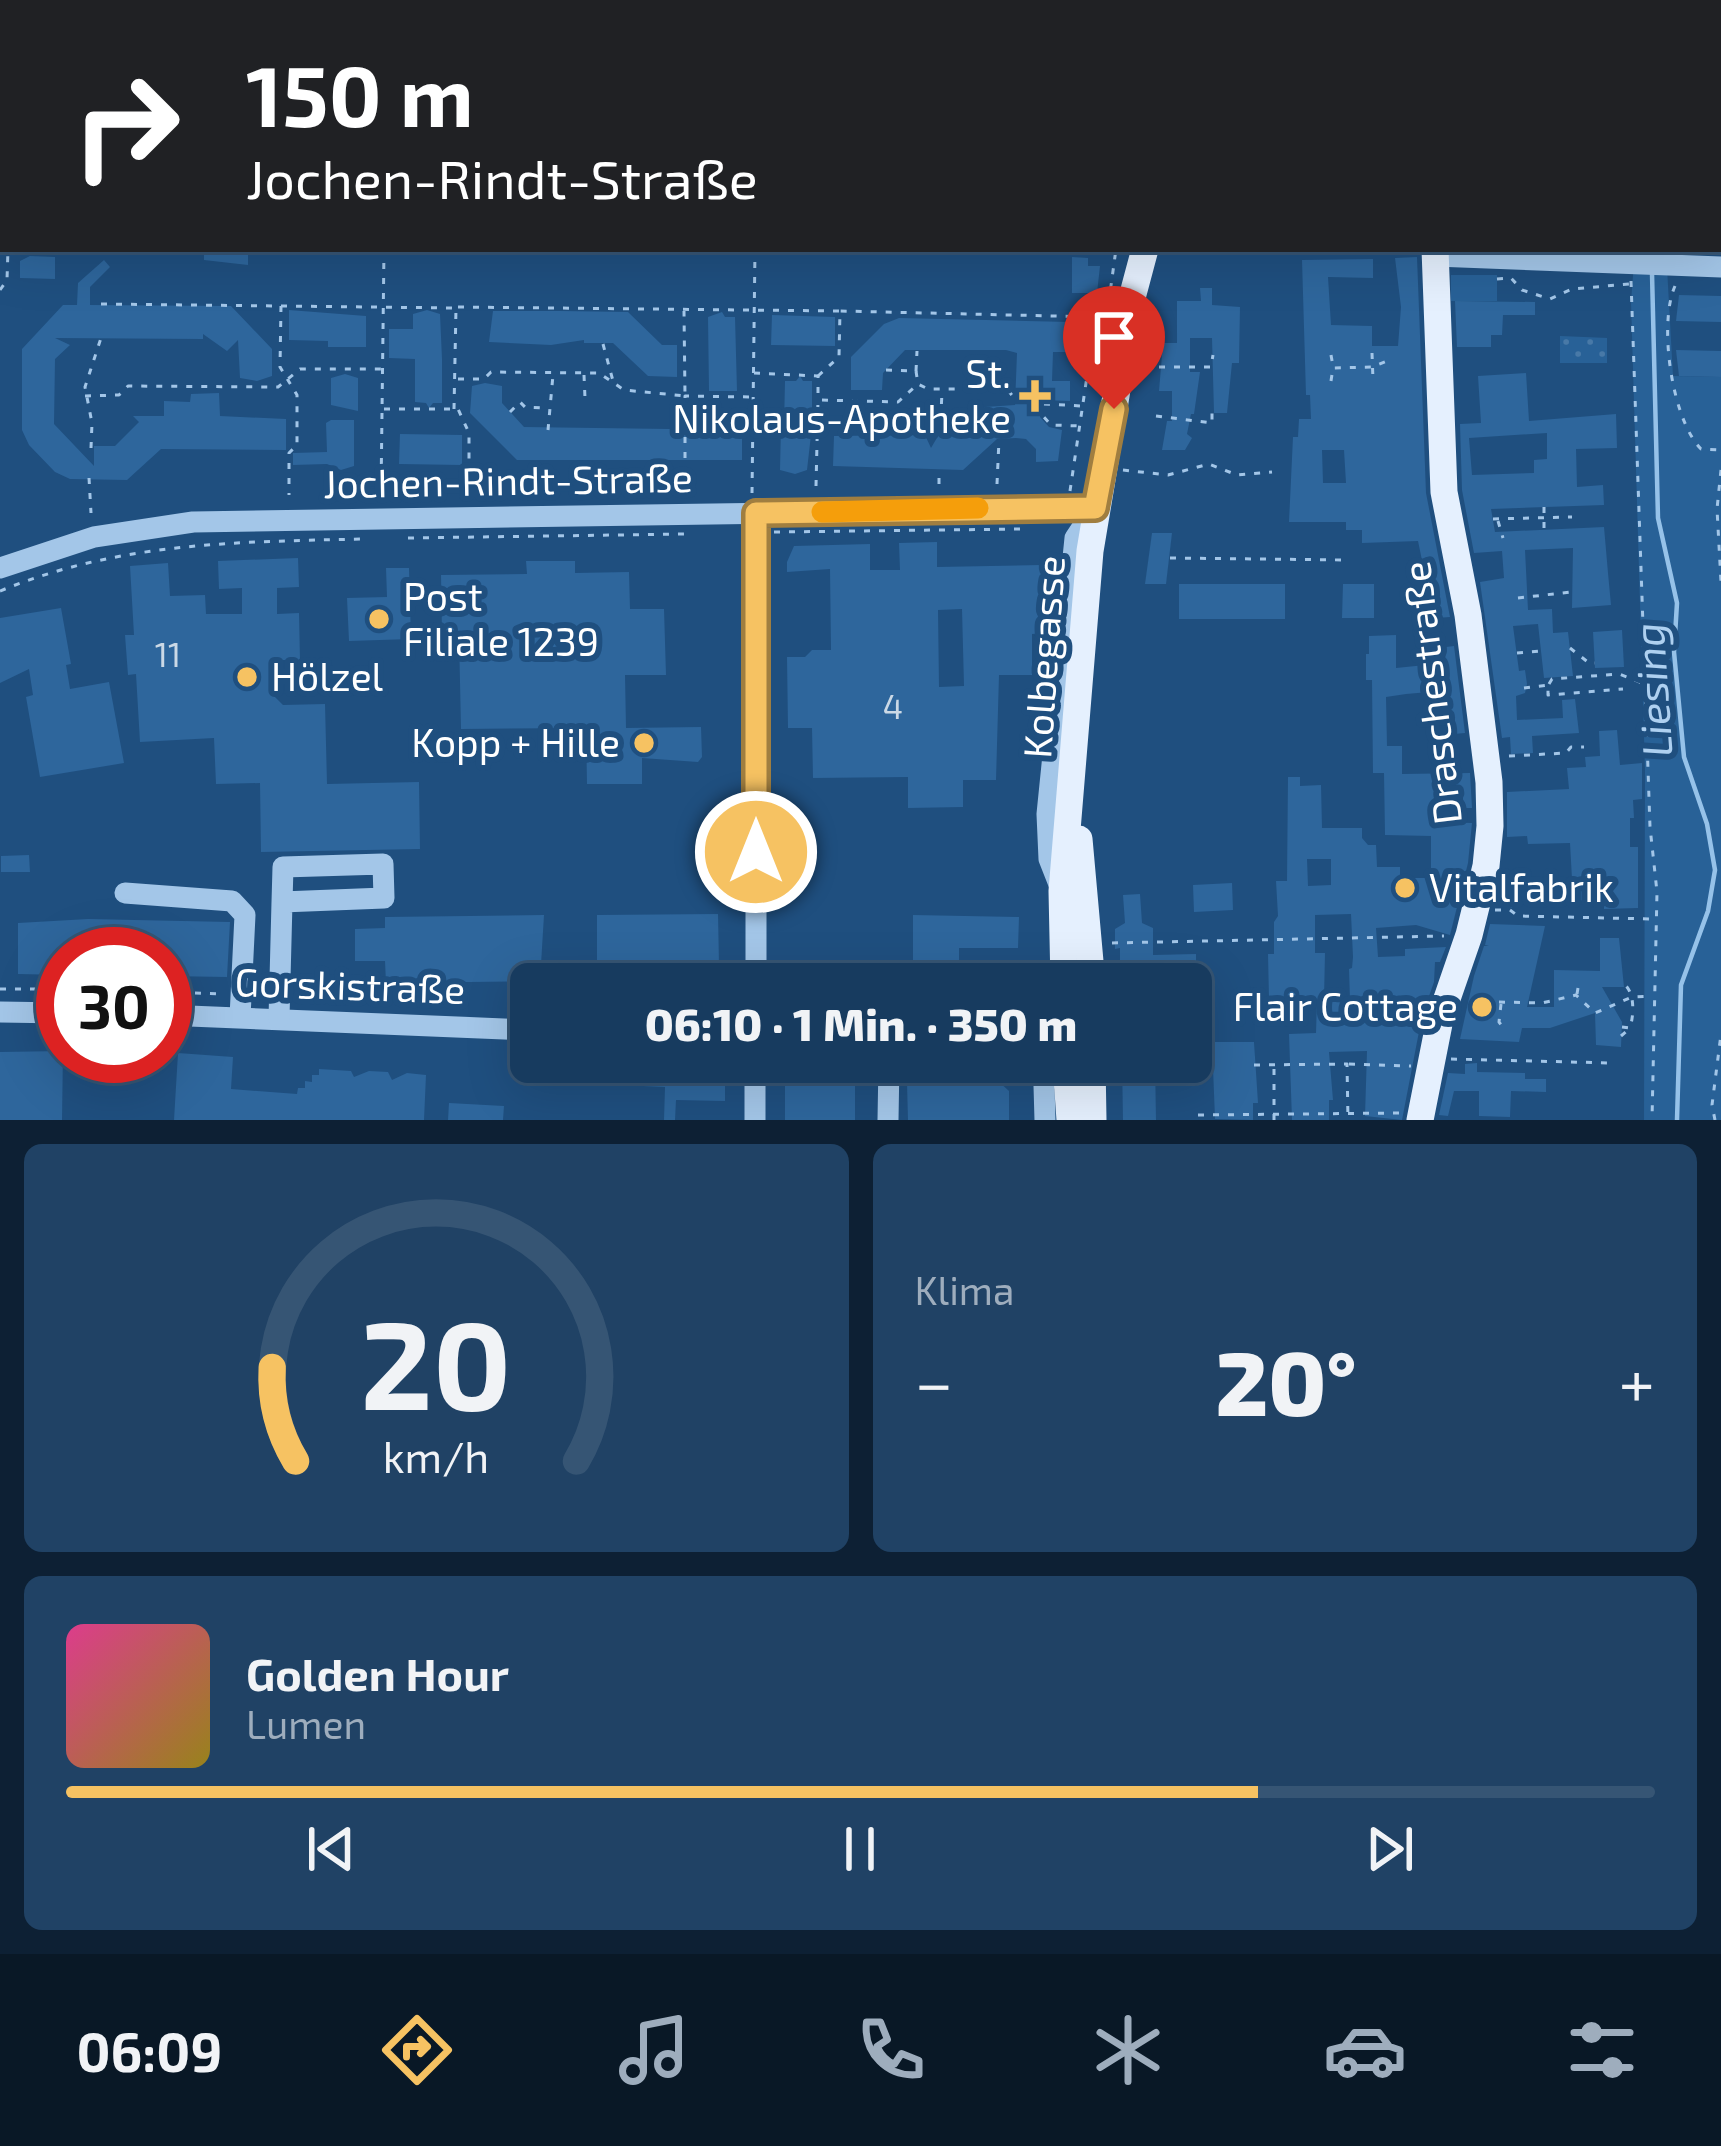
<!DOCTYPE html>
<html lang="de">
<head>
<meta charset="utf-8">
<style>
  :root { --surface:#173b5f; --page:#204265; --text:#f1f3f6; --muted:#9eadbd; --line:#365574; --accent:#f6c262 }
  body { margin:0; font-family:"Exo 2",sans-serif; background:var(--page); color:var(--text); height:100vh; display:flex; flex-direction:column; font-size:45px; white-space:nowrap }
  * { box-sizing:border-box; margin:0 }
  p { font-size:39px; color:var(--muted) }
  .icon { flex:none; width:66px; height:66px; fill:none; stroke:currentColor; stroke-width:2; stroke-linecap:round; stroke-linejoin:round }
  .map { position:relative; height:1120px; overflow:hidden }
  .side { display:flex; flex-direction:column; gap:24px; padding:24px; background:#0d2034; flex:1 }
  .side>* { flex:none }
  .banner { position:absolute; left:0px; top:0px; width:1722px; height:252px; box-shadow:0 12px 48px #0002,0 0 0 3px var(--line); background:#202124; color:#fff; overflow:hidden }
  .speed { position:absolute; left:36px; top:927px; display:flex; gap:24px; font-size:60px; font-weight:700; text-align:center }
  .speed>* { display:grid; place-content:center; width:156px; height:156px; border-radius:50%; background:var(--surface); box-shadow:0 12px 48px #0002,0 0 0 3px var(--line); line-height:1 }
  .speed .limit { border:18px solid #d22; background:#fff; color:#111 }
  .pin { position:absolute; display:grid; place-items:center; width:102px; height:102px; color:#fff; margin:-123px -51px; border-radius:50% 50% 50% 0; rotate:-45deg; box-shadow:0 0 12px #0007 }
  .pin .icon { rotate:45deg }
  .me { position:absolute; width:132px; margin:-66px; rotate:0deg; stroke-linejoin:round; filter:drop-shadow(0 0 9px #0008) }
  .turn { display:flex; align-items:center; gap:42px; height:252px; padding:0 48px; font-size:54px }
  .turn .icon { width:156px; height:156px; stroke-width:2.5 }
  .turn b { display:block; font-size:84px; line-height:102px }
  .big { font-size:90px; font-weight:800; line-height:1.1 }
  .side .widget { flex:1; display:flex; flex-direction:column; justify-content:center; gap:18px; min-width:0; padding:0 42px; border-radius:18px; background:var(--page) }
  .side .dial { align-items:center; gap:0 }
  .dial svg { height:312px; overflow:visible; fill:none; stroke:var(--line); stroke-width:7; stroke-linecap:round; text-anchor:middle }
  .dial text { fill:var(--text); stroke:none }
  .song { display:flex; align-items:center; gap:36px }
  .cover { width:144px; height:144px; border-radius:18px; background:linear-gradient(135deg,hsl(330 70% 55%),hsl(50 70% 35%)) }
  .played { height:12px; border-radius:6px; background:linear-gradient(90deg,var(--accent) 75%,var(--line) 75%) }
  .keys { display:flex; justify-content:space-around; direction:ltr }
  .heat { display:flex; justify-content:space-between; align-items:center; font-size:66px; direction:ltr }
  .side .tiles { flex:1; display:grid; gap:24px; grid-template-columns:1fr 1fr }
  .widget:last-child { grid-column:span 2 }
  .trip { position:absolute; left:510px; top:963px; width:702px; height:120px; border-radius:18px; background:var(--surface); box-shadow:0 12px 48px #0002,0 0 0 3px var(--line); font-weight:800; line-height:120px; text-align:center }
  .menu { display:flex; height:192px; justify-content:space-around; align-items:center; background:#091826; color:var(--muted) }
  .menu .icon { width:84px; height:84px }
  .menu .on { color:var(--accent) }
  .menu b { font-size:54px; color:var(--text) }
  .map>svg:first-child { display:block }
  .grass { fill:url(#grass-dots) }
  .park { fill:#286197 }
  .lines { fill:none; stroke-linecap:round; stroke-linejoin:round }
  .stream { stroke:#96c2e9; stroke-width:4.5 }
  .building { fill:#2e669c; fill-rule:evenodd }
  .path { stroke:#a3c6e8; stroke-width:3; stroke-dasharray:6 9; stroke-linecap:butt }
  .minor { stroke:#a3c6e8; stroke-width:21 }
  .major { stroke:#e5f0fe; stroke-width:27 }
  .route-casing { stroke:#a07e40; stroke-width:30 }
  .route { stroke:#f6c262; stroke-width:21 }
  .slow { stroke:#f59e0b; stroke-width:21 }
  .poi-dot { fill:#f6c262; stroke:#1f4f7f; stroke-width:4.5 }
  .labels { text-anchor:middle; stroke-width:12; stroke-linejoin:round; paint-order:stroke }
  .number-label { font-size:33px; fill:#cbd9e6 }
  .poi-label { font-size:39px; fill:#fff; stroke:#1f4f7f; text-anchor:end }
  .street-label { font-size:39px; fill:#fff; stroke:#1f4f7f }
  .water-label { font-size:42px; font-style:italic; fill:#aed0f0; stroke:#1f4f7f }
</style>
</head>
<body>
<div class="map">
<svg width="1721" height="1120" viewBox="0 0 1721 1120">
  <defs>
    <pattern id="grass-dots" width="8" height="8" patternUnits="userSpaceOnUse" patternTransform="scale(3)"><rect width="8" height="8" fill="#286197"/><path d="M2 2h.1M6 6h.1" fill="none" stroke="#4879a7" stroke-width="1.8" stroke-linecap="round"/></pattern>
  </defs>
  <rect width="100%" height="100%" fill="#1f4f7f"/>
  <!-- grass -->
  <path class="grass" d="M1560,336l47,2v25h-47z"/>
  <!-- park -->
  <g class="park">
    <path d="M1635,249h31l7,127 48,1v743h-77l1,-349 -14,-469z"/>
    <rect x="1451" y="275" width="46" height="26"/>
  </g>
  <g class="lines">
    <!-- stream -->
    <g class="stream">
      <path d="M1716,3l2,-3"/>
      <path d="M1652,273l6,245 19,85 -3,49 10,105 23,67 8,46 -7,41 -27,74 -4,135"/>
    </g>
  </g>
  <!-- building -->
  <g class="building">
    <path d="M204,249h44v16l-44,-5z"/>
    <path d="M30,256l25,1v22l-35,-1v-17z"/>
    <path d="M1072,257l16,1v8h12l-3,27h-25z"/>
    <path d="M1417,257l9,236 24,124 -13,1 -2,-24h-6l-11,-53 -56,2v-13h-16v-8h-57l4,-85h5l1,-18h12l-1,-24h-4l-4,-135 71,-1v19l-45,-1 3,48 41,1v20h26l3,-39 -6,-49zM1322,450h22l2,33h-23z"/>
    <path d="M104,260l6,7 -20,20v18l141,1 41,43v27l-15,5 -17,-3 -2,-38 -11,11 -24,-17v5l-148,-1 15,7 -15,14 -1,65 40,42v-20h21l24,-24 -6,-6h31v-15l26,1 1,-8 28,-1 1,23 66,3v31l-125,-1 -34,31 -57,-1 -15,-7 -26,-27 -7,-15v-81l41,-44h14l1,-22z"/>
    <path d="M1200,288h12v17l28,2 -1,56h-7l-5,50h-13l-2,-75h-22v34h10l-6,42h-3l-4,20 5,4 -7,12h-23l5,-29h5v-30h-13l4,-48h14v-42h24z"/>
    <path d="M1679,295l42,1v26l-45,-1z"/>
    <path d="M1455,301l80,1v13h-32l-1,20h-11v12h-34z"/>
    <path d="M289,310l77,6v31h-38v-6l-39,-1z"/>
    <path d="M427,310l13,4 2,45v44h-9l-4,5 -3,-5 -11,-1v-43l-26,-1v-29h24v-15z"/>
    <path d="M561,311l67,1 34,33h15v32l-29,-1 -35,-33h-29v-3l-33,5 -62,-3 4,-31z"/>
    <path d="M722,312l3,5h10l2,74h-28l-1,-74z"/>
    <path d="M772,315l63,2v29l-64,-1z"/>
    <path d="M899,318l170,4v30h-16l-1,29h18v20l-30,-1v17l9,10 13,3 -4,31 -22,1v-13l-10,-10 -10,-1 -19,1 -34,31 -130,-4 1,-30 91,-1 6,13 7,-12 16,-1 31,-28 30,-2 2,-52 -11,-3h-101l-22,23 -1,17h-31v-33l33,-33z"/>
    <path d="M1676,350l45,1v26l-42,-1z"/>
    <path d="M1526,373l3,48 87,-7 1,34 -41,1 1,38 26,-2 1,20 -113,4 4,23 109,-5 4,46 3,32 -39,3 1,-60 -48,2 3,60 24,-1 1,24 15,-1 5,44 -29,2 -6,-54 -25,2 6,45 6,-1 2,14 -2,9 -9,3 1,24 46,-2 -1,-18 13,-1 4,34 -47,3 1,17 -22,1 -1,-17 -8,1 -22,-156 24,-4 -2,-27 -28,2 -12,-63 -2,-66 21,-1 -3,-47zM1547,433v26l-13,1v13l-62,2 -3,-37z"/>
    <path d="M345,374l13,4v33l-27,-6v-27z"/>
    <path d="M800,376l3,5h9v45l-5,44 -12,4 -15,-4 1,-45h3l1,-44h11z"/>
    <path d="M485,383l17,3v17l22,24 218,3v30h-225l-47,-47 2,-27z"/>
    <path d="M331,420h23v46l-13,4 -14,-6 -34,1v-12l34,-1 -1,-29z"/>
    <path d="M400,434l62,1v30l-63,-1z"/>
    <path d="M1152,533h20l-6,51h-21z"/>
    <path d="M937,542v25l104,-2 1,47h10l-2,21 -18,1v41h-33l-3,105h-33v27l-55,1v-31l-95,1 -1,-50h-24l-1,-71h18l7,-7h19l-1,-81 -43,3v-10l7,-16 76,-2v26h30l-1,-27zM962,609l2,77 -25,1 -1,-77z"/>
    <path d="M298,558l1,29 -22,1v26l22,-1 1,47h-29v33l12,12 42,-1 2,80 92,-2 1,67 -159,3 -1,-69 -44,1 -2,-46 -74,4 -4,-68 -8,1 -3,-40h9l-4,-69 38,-3 2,33 35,-1 1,19h36v-26l-23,1 -1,-28z"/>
    <path d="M526,561h49v12l54,-1 1,37h34l2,66h-41l1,53 75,-1 1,30 -4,5 -56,-4v26h-55l-1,-56 -125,1 -2,-94h-17l-1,-60 86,-1z"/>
    <path d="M386,568h23l2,71 -62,2 -2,-43 40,-1z"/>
    <rect x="1179" y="584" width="106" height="35"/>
    <path d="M1343,584h31v34h-32z"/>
    <path d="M61,608l10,56 -5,1 4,24 39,-7 15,81 -84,14 -14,-80 7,-2 -4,-26 -29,14v-65z"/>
    <path d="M1622,630l2,37 -29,1 -2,-36z"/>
    <path d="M1396,635v33l49,-5 1,-16 8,-1 11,87 -11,1 -2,-14 -20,2 -3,-30 -23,2 -20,3 1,49h15v28l68,-1 2,35h-9v-20h-28l4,34 33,1 -4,40 -18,72 -34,-10 -40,3 2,29 27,-1v-7l41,-2 -6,15h-5l-1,20 -12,34 -20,104 -37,-4 2,-65 -38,1 4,48h-4v20h-37l-3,-86 27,-1 1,-34 33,1 -1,-31 3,-1 1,-11 -2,-43 -36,1v38h10l-1,46h-55l-1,-45h6v-32l4,-6 -2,-35h11l1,-104h12v9l21,-1 1,43h40v10l6,7h8l1,22h23v11h31v-42l-46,-1 -1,-62h-11l-1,-93h-6v-26h3v-18zM1307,859h24v26l-23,1z"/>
    <path d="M1617,730l3,35 22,-2v36l-9,1 1,18h-4v29h8v61l-34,1v-9l-90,1 -2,7 -17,-4 6,-25h71l-2,-36 -42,1 -1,-8 -20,1v-45l62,-3 -2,-21 19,-1 -1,-10 15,-1 -1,-25z"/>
    <path d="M29,855l1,17h-29v-16z"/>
    <path d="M1232,883l1,27 -39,2 -1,-27z"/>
    <path d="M1140,894l2,29 11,5v27l43,-1v17l-53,1v12h-23v-36l-5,1v-20l10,-6 -2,-28z"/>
    <path d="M718,914l1,50 -122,1v-50z"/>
    <path d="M544,915l-4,66 -154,2 -1,-22h-30v-32l30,-1v-11z"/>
    <path d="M913,915l106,2 -1,31h-59v12h-46z"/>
    <path d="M88,919l142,3 -3,55 -62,-1v-22h-102v21l-45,-1v-51z"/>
    <path d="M1490,924l55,2 -18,81h27v-37l46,1v-33h19l5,49h-22l20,35 -1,25 -25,-2 -1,-32 -45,15h-28l-3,14 -59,-3 14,-63 10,-30h5l-4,-1z"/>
    <path d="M1212,1042h42l4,61h-5v17l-38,-1z"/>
    <path d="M63,1051l-1,69h-62v-68z"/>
    <path d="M178,1053l55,4 -2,32 66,5 1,-6h7v-7l7,1v-7h7v-6l32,2 3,6 15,-6 19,1 4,8 15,-7 19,2 -2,45h-250z"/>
    <path d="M1122,1062h33l1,58h-33z"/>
    <path d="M1477,1063v9l48,1v6h21v13l-35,-1 -1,26 -31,-1v-25h-25l-6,25 -9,-1 9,-42 17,1v-10z"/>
    <path d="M621,1073l104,3v25l-49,-1 -1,20h-11l1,-33 -44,-2z"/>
    <rect x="785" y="1080" width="70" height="40"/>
    <path d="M998,1081l11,10v29h-101l-1,-37z"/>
    <path d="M449,1103l55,3 -1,14h-55z"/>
  </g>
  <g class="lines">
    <!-- path -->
    <g class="path">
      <path d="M1194,0v3"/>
      <path d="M1206,0l4,3"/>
      <path d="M1689,3l1,-3"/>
      <path d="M1719,208h2"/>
      <path d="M1497,279l14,-1 11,12 28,9 22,-10 57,-5"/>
      <path d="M1631,281l19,546 7,65 -5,228"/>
      <path d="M1675,286c-17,38 -3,134 26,163l20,1"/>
      <path d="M0,290l7,-10 1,-31"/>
      <path d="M101,304l355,4 -2,101"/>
      <path d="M281,306l-1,61 17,28v50l-8,8v42"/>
      <path d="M458,307l382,4"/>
      <path d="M603,344l10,37"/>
      <path d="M1372,353l1,27"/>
      <path d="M1331,355l2,11"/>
      <path d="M1159,367h52l2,-12"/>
      <path d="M886,370l30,1 1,-20"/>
      <path d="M916,371l2,13 10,5h79l8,10"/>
      <path d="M754,373l64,3v22"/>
      <path d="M584,375l1,23 4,1"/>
      <path d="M818,376l21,-19 1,-46 256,6"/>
      <path d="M458,379h26l7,-7 108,1 25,17 61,6 -1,-85"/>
      <path d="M1331,381l2,-13 39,-1 15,-6"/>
      <path d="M85,396l34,-1 9,-9 150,1 22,-18h84"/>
      <path d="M1040,403l3,13 8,9 30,1"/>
      <path d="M1044,404l38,2"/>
      <path d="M384,409h74l11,24v59"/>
      <path d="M510,412l10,-10 5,5 21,1"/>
      <path d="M1156,416l56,7v-10"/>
      <path d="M548,430l5,-55"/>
      <path d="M940,434l2,-42"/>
      <path d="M91,448l1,-25 -7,-36 16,-49"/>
      <path d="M1123,470l45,5 41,-11 28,11 35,-3"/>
      <path d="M1721,470l-4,39 4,73"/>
      <path d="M89,478l2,35"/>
      <path d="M939,484v-13"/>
      <path d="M997,484l2,-44"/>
      <path d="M816,486l2,-86 80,2 20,-18"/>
      <path d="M685,488v-92l67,1"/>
      <path d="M1070,491l28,-189 12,-9 6,-44"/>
      <path d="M752,493l3,-244"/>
      <path d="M381,494l3,-245"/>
      <path d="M1544,507v23"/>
      <path d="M1493,519l79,-2"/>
      <path d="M1498,521l5,17"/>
      <path d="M774,532l248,-3"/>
      <path d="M408,538l278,-4"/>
      <path d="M1170,558l176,2"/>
      <path d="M0,591c120,-49 235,-49 362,-52"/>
      <path d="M1518,598l53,-6"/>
      <path d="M1570,648l19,15h6"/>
      <path d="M1517,653l24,-2"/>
      <path d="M1549,684l3,-5 67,-5 23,9"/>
      <path d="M1524,688l24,-3v10l75,-6"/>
      <path d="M1509,756l57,-3 5,-6h13"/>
      <path d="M1495,910h15l8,6 134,3"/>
      <path d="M1112,943l332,-7"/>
      <path d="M1041,984v-26"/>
      <path d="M0,989h63"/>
      <path d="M165,992l58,2"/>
      <path d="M1577,994l2,-12"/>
      <path d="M1499,1002l43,1 34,-8 19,18 37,-16 20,-1"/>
      <path d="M1501,1004l-2,18 3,4"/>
      <path d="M1622,1027l8,1c4,-14 5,-35 -6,-44"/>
      <path d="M1621,1036l8,-7"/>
      <path d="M1451,1059l160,4"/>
      <path d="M1349,1064l62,2"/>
      <path d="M1254,1065l93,-1 1,56"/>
      <path d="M1198,1115l202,-2"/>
      <path d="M1274,1120v-54"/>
      <path d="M1715,1120l-3,-15 9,-71"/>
    </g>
    <!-- minor -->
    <g class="minor">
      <path d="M371,0l397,3"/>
      <path d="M1056,0l1,3"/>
      <path d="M0,2l354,-2"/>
      <path d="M0,170h3"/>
      <path d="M1435,256l286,11"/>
      <path d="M0,568l94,-31 99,-15 902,-14"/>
      <path d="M1060,887l-11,-28 -2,-45 28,-276 20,-30"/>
      <path d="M125,893l107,8 13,14 -5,102"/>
      <path d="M756,984v-471"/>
      <path d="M0,1012l63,1"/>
      <path d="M165,1015l366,15"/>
      <path d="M279,1018l3,-116 102,-4 -1,-34 -100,3 -1,35"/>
      <path d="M755,1120v-58"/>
      <path d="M888,1120l1,-58"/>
      <path d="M1045,1120l-1,-34 15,-24"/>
    </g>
    <!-- major -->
    <g class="major">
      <path d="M1443,0v3"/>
      <path d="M1168,3l1,-3"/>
      <path d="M1079,839l13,145"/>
      <path d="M1064,984l-2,-93 28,-340 43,-257 12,-45"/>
      <path d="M1066,1062l4,58"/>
      <path d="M1092,1062l1,58"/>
      <path d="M1420,1120l20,-101 29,-84 17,-69 4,-40 -1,-44 -21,-167 -24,-123 -9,-243"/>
    </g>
  </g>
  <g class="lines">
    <!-- route casing -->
    <g class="route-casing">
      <path id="route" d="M756,852v-339l339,-5 19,-99"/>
    </g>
    <!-- route -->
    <use href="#route" class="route"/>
    <!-- slow -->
    <path class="slow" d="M822,512l156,-4"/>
  </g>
  <!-- markers -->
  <g class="poi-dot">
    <path d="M1029 378h12v12h12v12h-12v12h-12v-12h-12v-12h12z"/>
    <circle cx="379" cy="619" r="12"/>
    <circle cx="247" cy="677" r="12"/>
    <circle cx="644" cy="743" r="12"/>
    <circle cx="1405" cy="888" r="12"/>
    <circle cx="1482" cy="1007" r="12"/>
  </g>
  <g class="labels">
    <!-- number labels -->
    <g class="number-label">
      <text x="168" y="667">11</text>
      <text x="893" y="719">4</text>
    </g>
    <!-- poi labels -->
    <g class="poi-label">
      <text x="1011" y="388">St.<tspan x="1011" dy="45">Nikolaus-Apotheke</tspan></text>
      <text x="403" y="611" text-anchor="start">Post<tspan x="403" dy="45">Filiale 1239</tspan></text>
      <text x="271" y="691" text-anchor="start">Hölzel</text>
      <text x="620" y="757">Kopp + Hille</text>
      <text x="1429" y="902" text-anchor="start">Vitalfabrik</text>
      <text x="1458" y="1021">Flair Cottage</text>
    </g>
    <!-- street labels -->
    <g class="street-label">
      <text transform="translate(508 481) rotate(-1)" y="14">Jochen-Rindt-Straße</text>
      <text transform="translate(1044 657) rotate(-86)" y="14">Kolbegasse</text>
      <text transform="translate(1432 693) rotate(-97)" y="14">Draschestraße</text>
      <text transform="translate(350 986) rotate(2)" y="14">Gorskistraße</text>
    </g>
    <!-- water labels -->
    <g class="water-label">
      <text transform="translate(1653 690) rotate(-94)" y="15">Liesing</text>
    </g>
  </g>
</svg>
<div class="speed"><div class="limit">30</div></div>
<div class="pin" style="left:1114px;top:409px;background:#d93025"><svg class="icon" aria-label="arrive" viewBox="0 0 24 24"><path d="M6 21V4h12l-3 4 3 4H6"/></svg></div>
<svg class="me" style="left:756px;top:852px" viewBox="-20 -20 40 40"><circle r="17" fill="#f6c262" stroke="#fff" stroke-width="3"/><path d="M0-11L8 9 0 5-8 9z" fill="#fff"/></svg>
<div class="trip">06:10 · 1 Min. · 350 m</div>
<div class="banner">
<div class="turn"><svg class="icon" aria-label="right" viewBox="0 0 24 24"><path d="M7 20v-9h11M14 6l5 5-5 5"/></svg><div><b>150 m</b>Jochen-Rindt-Straße</div></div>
</div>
</div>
<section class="side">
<div class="tiles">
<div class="widget dial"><svg viewBox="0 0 100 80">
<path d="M14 69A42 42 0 1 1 86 69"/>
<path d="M14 69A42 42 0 0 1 8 45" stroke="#f6c262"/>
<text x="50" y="56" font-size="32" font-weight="700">20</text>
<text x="50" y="72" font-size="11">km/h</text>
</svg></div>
<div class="widget"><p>Klima</p>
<div class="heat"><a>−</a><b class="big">20°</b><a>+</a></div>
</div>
<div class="widget">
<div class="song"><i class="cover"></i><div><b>Golden Hour</b><p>Lumen</p></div></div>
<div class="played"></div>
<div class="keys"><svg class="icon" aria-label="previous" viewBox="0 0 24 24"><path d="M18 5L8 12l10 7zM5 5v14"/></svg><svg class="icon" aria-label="pause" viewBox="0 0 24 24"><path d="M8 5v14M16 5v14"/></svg><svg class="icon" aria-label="next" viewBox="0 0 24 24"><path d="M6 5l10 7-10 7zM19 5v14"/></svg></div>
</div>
</div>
</section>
<nav class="menu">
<b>06:09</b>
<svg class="icon on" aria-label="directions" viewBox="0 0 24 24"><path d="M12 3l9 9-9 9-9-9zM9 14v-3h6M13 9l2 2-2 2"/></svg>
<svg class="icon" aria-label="music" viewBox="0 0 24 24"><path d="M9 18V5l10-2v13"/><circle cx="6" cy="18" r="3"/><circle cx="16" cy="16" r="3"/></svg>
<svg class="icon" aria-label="phone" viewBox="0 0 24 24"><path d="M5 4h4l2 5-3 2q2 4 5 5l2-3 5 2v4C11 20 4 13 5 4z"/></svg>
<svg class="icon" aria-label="climate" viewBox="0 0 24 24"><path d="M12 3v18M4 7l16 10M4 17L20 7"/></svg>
<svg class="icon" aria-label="car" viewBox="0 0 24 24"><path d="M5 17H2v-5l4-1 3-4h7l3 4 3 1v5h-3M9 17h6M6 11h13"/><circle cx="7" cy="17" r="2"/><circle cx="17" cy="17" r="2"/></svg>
<svg class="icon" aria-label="filters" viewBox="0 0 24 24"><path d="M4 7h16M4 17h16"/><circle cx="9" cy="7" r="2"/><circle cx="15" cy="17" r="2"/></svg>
</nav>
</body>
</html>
